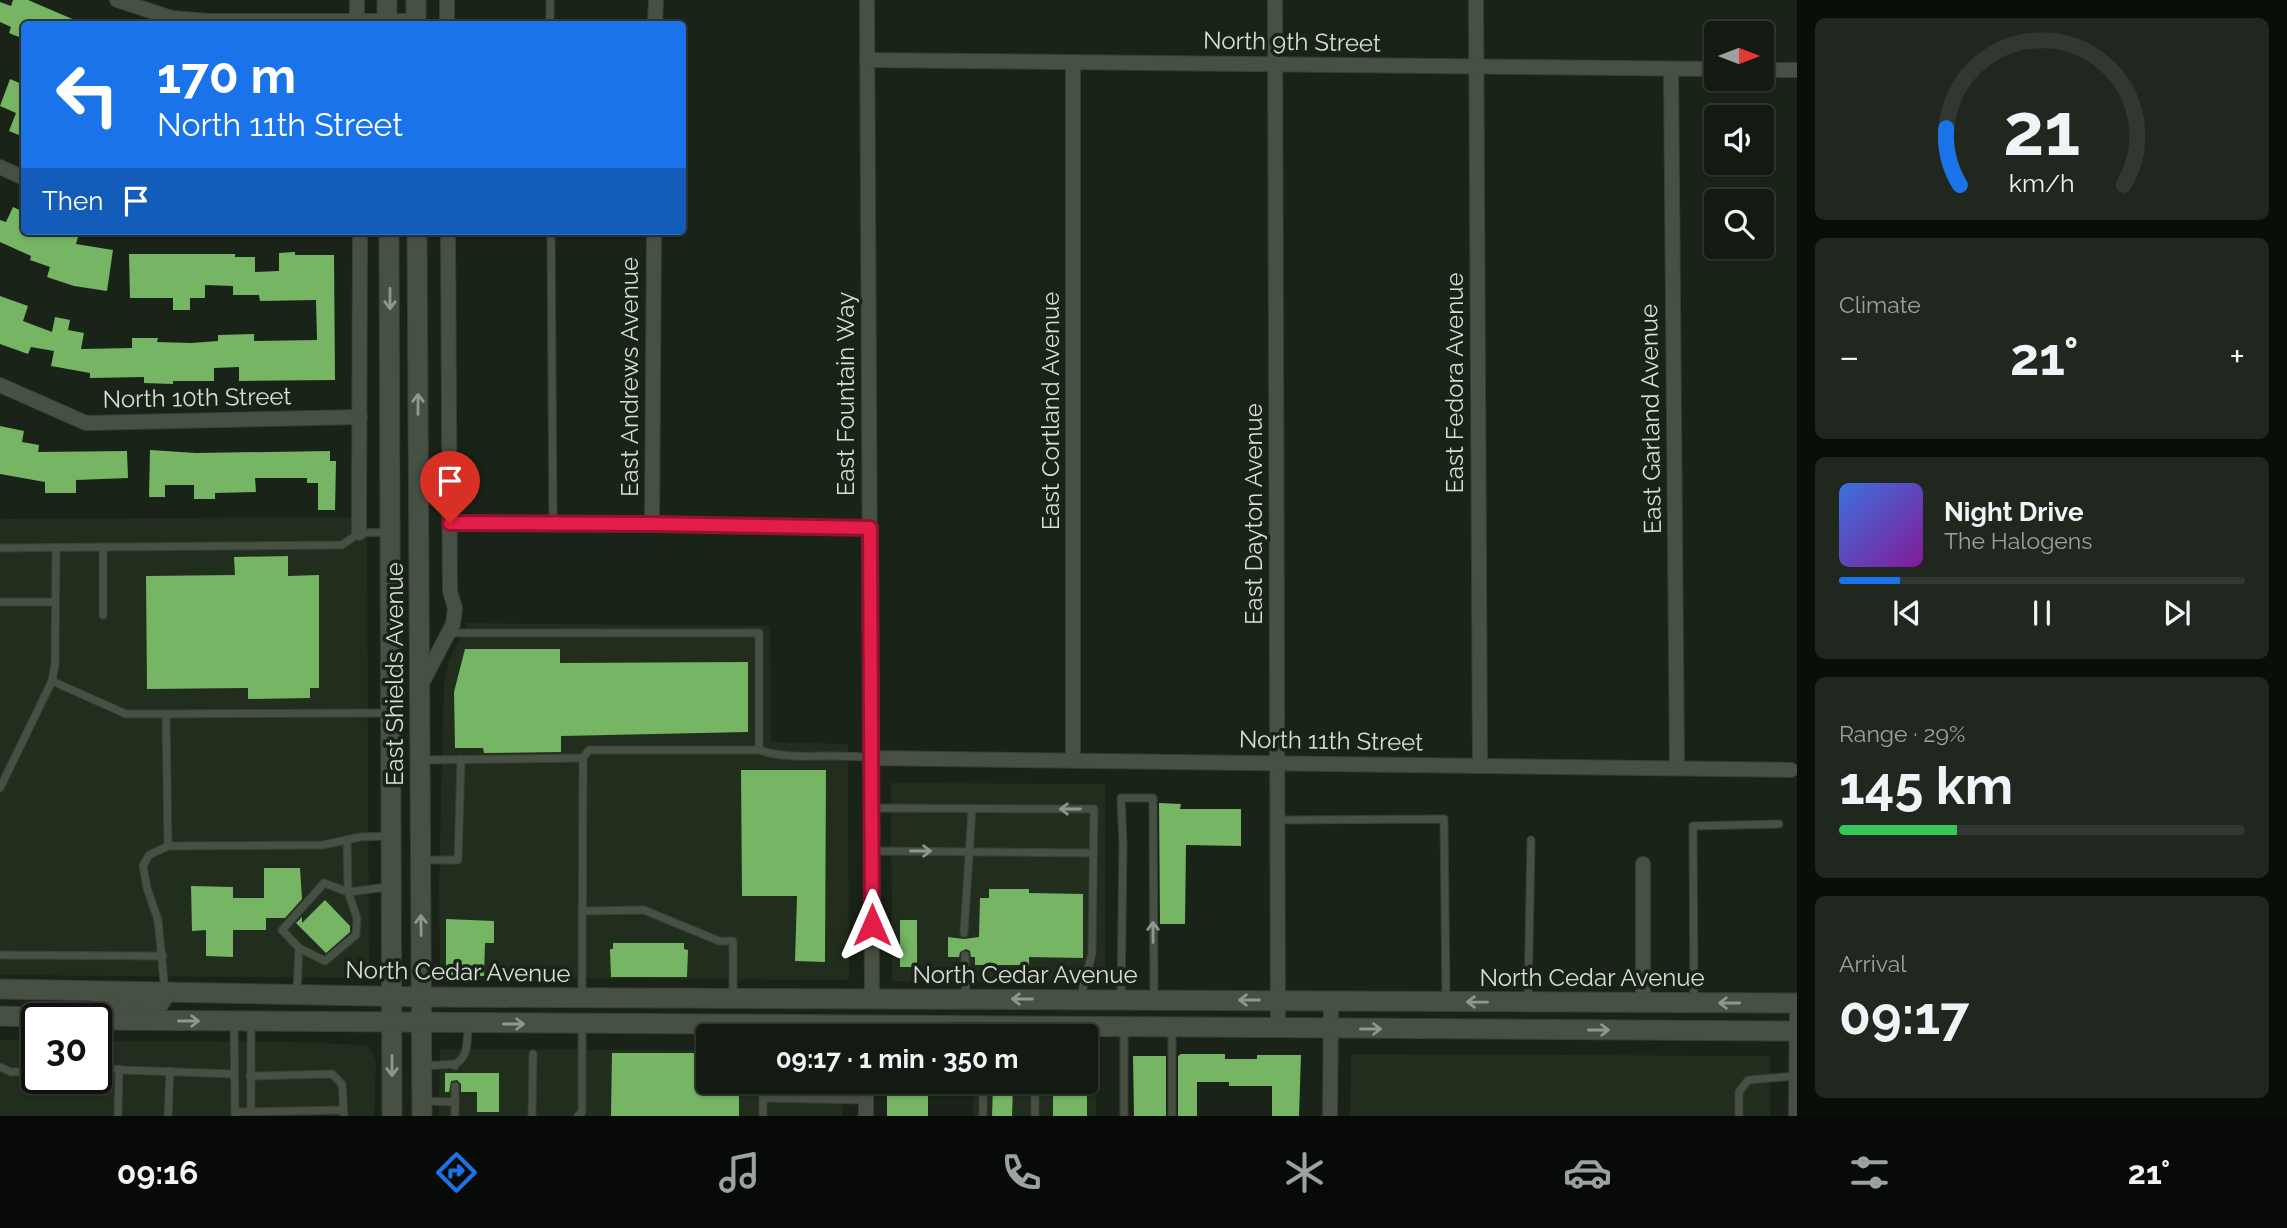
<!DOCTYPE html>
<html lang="en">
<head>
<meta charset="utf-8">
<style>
  :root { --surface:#131a11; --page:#20271f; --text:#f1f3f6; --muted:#9da19f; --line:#323831; --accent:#1a73e8 }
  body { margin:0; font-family:Raleway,sans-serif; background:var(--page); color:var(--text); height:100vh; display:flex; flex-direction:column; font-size:26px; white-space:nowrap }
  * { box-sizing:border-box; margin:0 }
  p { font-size:23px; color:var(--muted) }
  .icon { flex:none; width:38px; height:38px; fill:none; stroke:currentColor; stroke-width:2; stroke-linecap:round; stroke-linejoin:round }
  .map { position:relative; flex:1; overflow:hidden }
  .panel { display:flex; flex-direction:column; gap:18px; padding:18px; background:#0a0e09; width:490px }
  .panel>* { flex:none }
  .banner { position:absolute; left:21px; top:21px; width:665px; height:214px; border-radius:7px; box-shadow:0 2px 5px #0004,0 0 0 2px var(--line); background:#1a73e8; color:#fff; overflow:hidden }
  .needle { width:46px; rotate:90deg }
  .controls { position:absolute; left:1704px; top:21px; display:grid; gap:14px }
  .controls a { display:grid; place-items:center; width:70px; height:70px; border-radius:7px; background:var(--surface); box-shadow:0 2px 5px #0004,0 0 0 2px var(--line); font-size:35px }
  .speed { position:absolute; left:21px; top:1003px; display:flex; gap:14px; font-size:35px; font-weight:700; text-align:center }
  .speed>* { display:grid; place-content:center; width:91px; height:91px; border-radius:50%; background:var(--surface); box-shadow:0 2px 5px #0004,0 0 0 2px var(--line); line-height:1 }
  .speed .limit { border:4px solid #111; border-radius:10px; background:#fff; color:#111 }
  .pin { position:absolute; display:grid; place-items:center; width:60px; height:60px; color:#fff; margin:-72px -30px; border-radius:50% 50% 50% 0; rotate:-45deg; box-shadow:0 0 7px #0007 }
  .pin .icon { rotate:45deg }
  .me { position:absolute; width:77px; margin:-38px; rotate:0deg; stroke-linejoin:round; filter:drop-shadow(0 0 5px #0008) }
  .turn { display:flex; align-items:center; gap:24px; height:147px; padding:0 21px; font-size:32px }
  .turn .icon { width:91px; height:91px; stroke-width:2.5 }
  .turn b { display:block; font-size:49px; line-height:60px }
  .then { display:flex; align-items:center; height:66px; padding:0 21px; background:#0003; gap:14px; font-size:26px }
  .big { font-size:52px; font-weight:700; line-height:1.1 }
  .panel .widget { flex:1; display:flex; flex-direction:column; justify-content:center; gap:10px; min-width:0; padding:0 24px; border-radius:10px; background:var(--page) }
  .panel .dial { align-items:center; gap:0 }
  .dial svg { height:182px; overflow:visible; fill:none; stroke:var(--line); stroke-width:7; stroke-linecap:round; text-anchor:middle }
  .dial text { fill:var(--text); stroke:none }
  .song { display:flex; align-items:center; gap:21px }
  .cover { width:84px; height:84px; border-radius:10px; background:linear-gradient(135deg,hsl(220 70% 55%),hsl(290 70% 35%)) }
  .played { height:7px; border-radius:4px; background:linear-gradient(90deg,var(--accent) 15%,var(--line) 15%) }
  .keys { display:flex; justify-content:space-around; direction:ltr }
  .heat { display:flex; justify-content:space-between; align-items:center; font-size:38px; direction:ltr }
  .charge { height:10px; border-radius:5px; background:linear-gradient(90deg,#34c759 29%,var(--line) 0) }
  .trip { position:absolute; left:696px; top:1024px; width:402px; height:70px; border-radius:7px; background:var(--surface); box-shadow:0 2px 5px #0004,0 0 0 2px var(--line); font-weight:700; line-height:70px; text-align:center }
  .menu { display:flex; height:112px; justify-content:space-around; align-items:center; background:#080a07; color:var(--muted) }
  .menu .icon { width:49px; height:49px }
  .menu .current { color:var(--accent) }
  .menu b { font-size:32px; color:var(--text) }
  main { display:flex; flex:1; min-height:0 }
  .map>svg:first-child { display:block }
  .built { fill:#212e1d }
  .building { fill:#75b564 }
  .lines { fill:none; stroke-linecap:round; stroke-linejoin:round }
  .service-casing { stroke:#383f36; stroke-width:9 }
  .minor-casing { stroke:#383f36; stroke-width:16 }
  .secondary-casing { stroke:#383f36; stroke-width:21 }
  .service { stroke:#465143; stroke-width:7 }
  .minor { stroke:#465143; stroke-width:14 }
  .secondary { stroke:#465143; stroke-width:19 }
  .oneway { stroke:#90988d }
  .route-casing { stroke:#92132f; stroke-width:18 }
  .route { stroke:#e11d48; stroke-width:12 }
  .labels { text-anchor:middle; stroke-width:7; stroke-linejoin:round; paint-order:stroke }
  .street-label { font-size:24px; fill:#d9dfd7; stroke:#192317 }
</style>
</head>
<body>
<main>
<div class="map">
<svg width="1797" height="1116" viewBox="0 0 1797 1116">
  <rect width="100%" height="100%" fill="#192317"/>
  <!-- built -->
  <g class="built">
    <path d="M367,517l2,450 -7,7h-15v4l-347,-3v-456z"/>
    <path d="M466,623l304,3 1,116 77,2 1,236 -409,-2 -1,-91 5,-204 5,-24 17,-31z"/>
    <path d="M891,783l214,1v198l-213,-1z"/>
    <path d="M0,1040h37v38h59v-37l205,1 62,3 7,2 6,14 -2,55h-374z"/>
    <path d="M440,1049l269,1v32h134l-1,34h-403z"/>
    <path d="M1087,1052h10l-1,64h-123v-34h114z"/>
    <path d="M1351,1054l419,2v60h-420z"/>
  </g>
  <!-- building -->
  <g class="building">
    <path d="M13,0h15l56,24h-60v15l-15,-6 2,-6 -11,-5v-20l11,4z"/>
    <path d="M10,79l14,6v52l-15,-6 7,-18 -16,-7z"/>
    <path d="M13,207l11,5v19h36l18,6 -2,7 37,6 -6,41 -33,-5 -27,-9 3,-10 -20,-7 1,-4 -31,-14v-22l6,2z"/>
    <path d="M295,252v3h39l1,125 -96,1v-14l-25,1v13h-41v3l-29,-1v-6l-54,1v-5l-39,-7 3,-15 -23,-4 -3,7 -28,-10v-48l28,10 -5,15 29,11 3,-15 15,3 -2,10 16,3 -3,16 51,-1v-10h26l-1,4 34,1 27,-2v-6l36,-1v7l63,-1 -1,-40 -56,1 -1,-6h-26v-9l-28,-1v13h-15v12h-17v-12h-43l-1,-44h106v3h20v15l24,-1v-18z"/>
    <path d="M0,426l24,5 -2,11 17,3 -1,7 89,-1 1,27 -52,2v13h-31v-11l-45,-8z"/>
    <path d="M150,450l46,3 134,-2v10h6l-1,49h-17v-27h-11v-5h-52l1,14 -41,1v6h-21v-14h-29v12h-16z"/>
    <path d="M288,556v20l31,-1v113h-9v10l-62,1v-11l-101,1 -1,-113 89,-1 -1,-18z"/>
    <path d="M465,649h95v14l188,-1v70l-187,4v16l-77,1 -1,-5h-28l-1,-56z"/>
    <path d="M741,770h85l-1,192 -30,-1 2,-65h-55z"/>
    <path d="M1159,803l22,1 -1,5h61v37l-55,-1 -1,79h-25z"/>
    <path d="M264,868h36l2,31 -17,19h-19v12h-33v27l-27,-1v-26l-14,1 -1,-45 42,1v11h31z"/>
    <path d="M989,889h40v4l54,1v64l-54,-1v8h-54v-8h-4l-1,-6 -4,-2 -6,3 -1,5h-11v-20l16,2 15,-2 1,-39h9z"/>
    <path d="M325,900l25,26v6l-24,21 -30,-30 6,-6v6z"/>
    <path d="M446,919l48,2v22h-9l-1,33h-38z"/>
    <rect x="900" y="920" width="17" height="47"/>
    <path d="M613,943h71v6l4,1 -1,27h-76l-1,-28h3z"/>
    <path d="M612,1053h97v29h30v34h-128z"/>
    <path d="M1181,1054h44v5h32v-4h44l-2,61h-27v-30h-43v-4h-32v34h-19v-60z"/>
    <path d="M1133,1056h33v60h-32z"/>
    <path d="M445,1073h54v39h-22v-20h-16v-8l-4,-4 -6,1 -2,11h-4z"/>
    <rect x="1053" y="1082" width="34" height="34"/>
    <path d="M993,1087h20l-1,29h-20z"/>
    <path d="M887,1090l41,1v25h-41z"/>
  </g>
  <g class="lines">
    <!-- service casing -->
    <g class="service-casing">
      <g id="service">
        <path d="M550,0v24"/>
        <path d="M551,231l2,292"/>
        <path d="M103,547v68"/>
        <path d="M0,548l342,-3 17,-12 28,-1"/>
        <path d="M0,602h55"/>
        <path d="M449,633h310v117"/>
        <path d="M52,681l74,33 265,-1"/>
        <path d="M422,760l161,-2"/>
        <path d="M0,788l52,-107 3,-16 1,-117"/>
        <path d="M871,808l223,1 -2,145 -12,45"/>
        <path d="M1278,820l166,-1 2,179"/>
        <path d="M168,846l155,-1 37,-8 28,-1"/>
        <path d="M871,851l222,2"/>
        <path d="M423,860h35l3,-101"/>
        <path d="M582,911l62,-1 75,31h14v56"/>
        <path d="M964,933l8,-124"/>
        <path d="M299,948l26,13 31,-26 1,-17 -9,-26 -1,-52"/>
        <path d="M0,955l163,1"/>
        <path d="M965,955l1,41"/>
        <path d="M165,992l-7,-72 -11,-32 -4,-22 6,-11 19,-9 -2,-131"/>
        <path d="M297,992l2,-44 -17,-18 42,-47 24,9 40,-5"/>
        <path d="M582,997l1,-239 6,-8h170c35,12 75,2 112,8"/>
        <path d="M1121,998l2,-155 -2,-45h32l1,201"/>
        <path d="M1528,1000l3,-160"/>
        <path d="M1694,1002l-1,-176 86,-2"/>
        <path d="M234,1022l1,93"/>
        <path d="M1124,1028v88"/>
        <path d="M455,1064c14,-7 12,-24 13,-39"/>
        <path d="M423,1066l32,-2v2"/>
        <path d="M0,1067l11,5 26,-1"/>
        <path d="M96,1069l137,5"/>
        <path d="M250,1076l82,-2 10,10 2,32"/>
        <path d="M455,1086v16"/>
        <path d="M763,1098l103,2"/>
        <path d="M423,1101l32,1v14"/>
        <path d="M251,1111v-88"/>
        <path d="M235,1112l108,-2"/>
        <path d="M118,1116l1,-47"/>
        <path d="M168,1116l2,-45"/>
        <path d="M532,1116l1,-62"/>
        <path d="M578,1116l4,-4v-87"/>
        <path d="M763,1116v-34"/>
        <path d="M983,1116v-34"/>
        <path d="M1035,1116v-34"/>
        <path d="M1172,1116v-88"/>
        <path d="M1739,1116v-24l9,-12 48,-4"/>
      </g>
    </g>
    <!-- minor casing -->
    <g class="minor-casing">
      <g id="minor">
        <path d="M117,0l55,18 36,3h208"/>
        <path d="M357,0v24"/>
        <path d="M447,0v24"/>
        <path d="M867,0l5,998"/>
        <path d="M1275,0l3,1028"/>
        <path d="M1476,0l4,766"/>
        <path d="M655,24l1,-24"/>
        <path d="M867,60l850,9"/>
        <path d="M1073,63v697"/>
        <path d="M1671,69l6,699"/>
        <path d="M1762,70h35"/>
        <path d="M0,167l24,11"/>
        <path d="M0,385l86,38 274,-6"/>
        <path d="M450,523l202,1 218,4"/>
        <path d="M652,524l2,-293"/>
        <path d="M359,533l1,-302"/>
        <path d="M420,687l33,-63 2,-16 -5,-17 -2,-360"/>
        <path d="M871,758l920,12"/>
        <path d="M1643,864v139"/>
        <path d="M866,1116v-34"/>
        <path d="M1330,1116l1,-115"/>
        <path d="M1796,1116l1,-113"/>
      </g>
    </g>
    <!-- secondary casing -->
    <g class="secondary-casing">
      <g id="secondary">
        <path d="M387,0v24"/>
        <path d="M416,0v24"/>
        <path d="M389,231l3,885"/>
        <path d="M417,231l5,885"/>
        <path d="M0,989l422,8 1375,6"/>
        <path d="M0,1016l63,2"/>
        <path d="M79,1018c8,-5 16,-10 26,-10 22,-1 52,12 60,-16"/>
        <path d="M96,1020l1701,11"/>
      </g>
    </g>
    <!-- service -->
    <use href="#service" class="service"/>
    <!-- minor -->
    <use href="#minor" class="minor"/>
    <!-- secondary -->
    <use href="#secondary" class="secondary"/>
  </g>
  <!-- one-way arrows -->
  <defs><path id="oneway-shaft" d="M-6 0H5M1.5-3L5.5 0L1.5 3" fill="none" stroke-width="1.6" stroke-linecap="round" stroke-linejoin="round" transform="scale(1.75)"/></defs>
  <g class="oneway">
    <use href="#oneway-shaft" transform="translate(390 299) rotate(90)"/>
    <use href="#oneway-shaft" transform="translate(418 404) rotate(-90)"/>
    <use href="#oneway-shaft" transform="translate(1070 809) rotate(-180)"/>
    <use href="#oneway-shaft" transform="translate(921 851)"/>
    <use href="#oneway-shaft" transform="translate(421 925) rotate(-91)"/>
    <use href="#oneway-shaft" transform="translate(1153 932) rotate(-90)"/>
    <use href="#oneway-shaft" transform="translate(1022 999) rotate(-180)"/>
    <use href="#oneway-shaft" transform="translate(1249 1000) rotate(-180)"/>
    <use href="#oneway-shaft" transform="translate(1477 1002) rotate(-179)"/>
    <use href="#oneway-shaft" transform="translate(1729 1003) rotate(-180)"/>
    <use href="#oneway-shaft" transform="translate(189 1021)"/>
    <use href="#oneway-shaft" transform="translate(514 1024)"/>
    <use href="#oneway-shaft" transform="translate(1371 1029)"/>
    <use href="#oneway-shaft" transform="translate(1599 1030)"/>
    <use href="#oneway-shaft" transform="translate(392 1066) rotate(90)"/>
  </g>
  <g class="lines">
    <!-- route casing -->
    <g class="route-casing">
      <path id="route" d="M450,523l202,1 218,4 2,397"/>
    </g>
    <!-- route -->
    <use href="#route" class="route"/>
  </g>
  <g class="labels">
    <!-- street labels -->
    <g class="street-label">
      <text transform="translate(1292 42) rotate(1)" y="8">North 9th Street</text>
      <text transform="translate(630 377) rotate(-90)" y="8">East Andrews Avenue</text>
      <text transform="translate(1455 383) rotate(-90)" y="8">East Fedora Avenue</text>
      <text transform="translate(846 394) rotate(-90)" y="8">East Fountain Way</text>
      <text transform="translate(197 398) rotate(-1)" y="8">North 10th Street</text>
      <text transform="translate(1051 411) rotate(-90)" y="8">East Cortland Avenue</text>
      <text transform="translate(1651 419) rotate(-91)" y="8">East Garland Avenue</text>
      <text transform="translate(1254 514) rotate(-90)" y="8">East Dayton Avenue</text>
      <text transform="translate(395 674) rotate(-90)" y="8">East Shields Avenue</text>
      <text transform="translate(1331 741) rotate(1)" y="8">North 11th Street</text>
      <text transform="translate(458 972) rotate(1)" y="8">North Cedar Avenue</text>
      <text x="1025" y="983">North Cedar Avenue</text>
      <text x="1592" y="986">North Cedar Avenue</text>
    </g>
  </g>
</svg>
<div class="controls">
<a><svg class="needle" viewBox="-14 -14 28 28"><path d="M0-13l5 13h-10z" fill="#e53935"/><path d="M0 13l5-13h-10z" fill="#9da19f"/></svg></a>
<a><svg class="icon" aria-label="sound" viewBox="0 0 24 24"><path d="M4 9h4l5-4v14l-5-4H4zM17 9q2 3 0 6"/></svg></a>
<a><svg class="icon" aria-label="search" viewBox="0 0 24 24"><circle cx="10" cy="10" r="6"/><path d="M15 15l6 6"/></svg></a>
</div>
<div class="speed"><div class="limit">30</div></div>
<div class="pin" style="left:450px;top:523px;background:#d93025"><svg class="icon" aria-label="arrive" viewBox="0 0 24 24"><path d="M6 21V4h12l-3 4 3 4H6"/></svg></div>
<svg class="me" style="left:872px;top:925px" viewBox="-20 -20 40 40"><path d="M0-17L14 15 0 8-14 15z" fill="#e11d48" stroke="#fff" stroke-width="4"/></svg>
<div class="trip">09:17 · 1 min · 350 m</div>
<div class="banner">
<div class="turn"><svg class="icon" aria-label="left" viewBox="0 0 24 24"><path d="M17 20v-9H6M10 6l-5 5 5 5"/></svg><div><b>170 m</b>North 11th Street</div></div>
<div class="then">Then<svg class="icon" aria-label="arrive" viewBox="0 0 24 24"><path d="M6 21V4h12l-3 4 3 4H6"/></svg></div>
</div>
</div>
<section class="panel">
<div class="widget dial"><svg viewBox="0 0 100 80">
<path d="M14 69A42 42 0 1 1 86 69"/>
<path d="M14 69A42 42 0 0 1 8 44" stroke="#1a73e8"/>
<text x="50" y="56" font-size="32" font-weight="700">21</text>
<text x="50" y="72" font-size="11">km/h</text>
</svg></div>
<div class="widget"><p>Climate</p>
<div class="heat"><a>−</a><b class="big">21°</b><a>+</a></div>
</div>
<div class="widget">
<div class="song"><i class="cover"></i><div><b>Night Drive</b><p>The Halogens</p></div></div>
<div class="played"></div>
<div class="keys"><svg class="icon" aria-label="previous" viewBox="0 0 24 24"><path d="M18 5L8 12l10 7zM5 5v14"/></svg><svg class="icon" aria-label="pause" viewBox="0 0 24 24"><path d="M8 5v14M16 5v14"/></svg><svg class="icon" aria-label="next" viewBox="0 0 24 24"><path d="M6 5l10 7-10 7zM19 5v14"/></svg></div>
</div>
<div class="widget"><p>Range · 29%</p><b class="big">145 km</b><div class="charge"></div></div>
<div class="widget"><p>Arrival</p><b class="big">09:17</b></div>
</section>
</main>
<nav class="menu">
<b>09:16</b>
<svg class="icon current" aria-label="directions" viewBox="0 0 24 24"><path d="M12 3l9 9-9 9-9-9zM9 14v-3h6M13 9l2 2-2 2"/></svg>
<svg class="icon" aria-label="music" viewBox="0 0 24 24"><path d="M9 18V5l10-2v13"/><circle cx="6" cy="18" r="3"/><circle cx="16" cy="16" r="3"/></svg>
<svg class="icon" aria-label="phone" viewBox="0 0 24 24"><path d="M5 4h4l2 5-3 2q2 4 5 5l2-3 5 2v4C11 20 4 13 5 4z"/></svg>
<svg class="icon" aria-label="climate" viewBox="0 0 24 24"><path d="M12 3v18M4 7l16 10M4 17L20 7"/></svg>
<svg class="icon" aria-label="car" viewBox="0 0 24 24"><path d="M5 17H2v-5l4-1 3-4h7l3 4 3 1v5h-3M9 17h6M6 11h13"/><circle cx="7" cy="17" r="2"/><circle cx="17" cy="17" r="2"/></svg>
<svg class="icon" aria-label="filters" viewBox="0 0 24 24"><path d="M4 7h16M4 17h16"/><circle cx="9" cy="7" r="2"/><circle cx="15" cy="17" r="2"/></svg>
<b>21°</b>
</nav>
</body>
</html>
